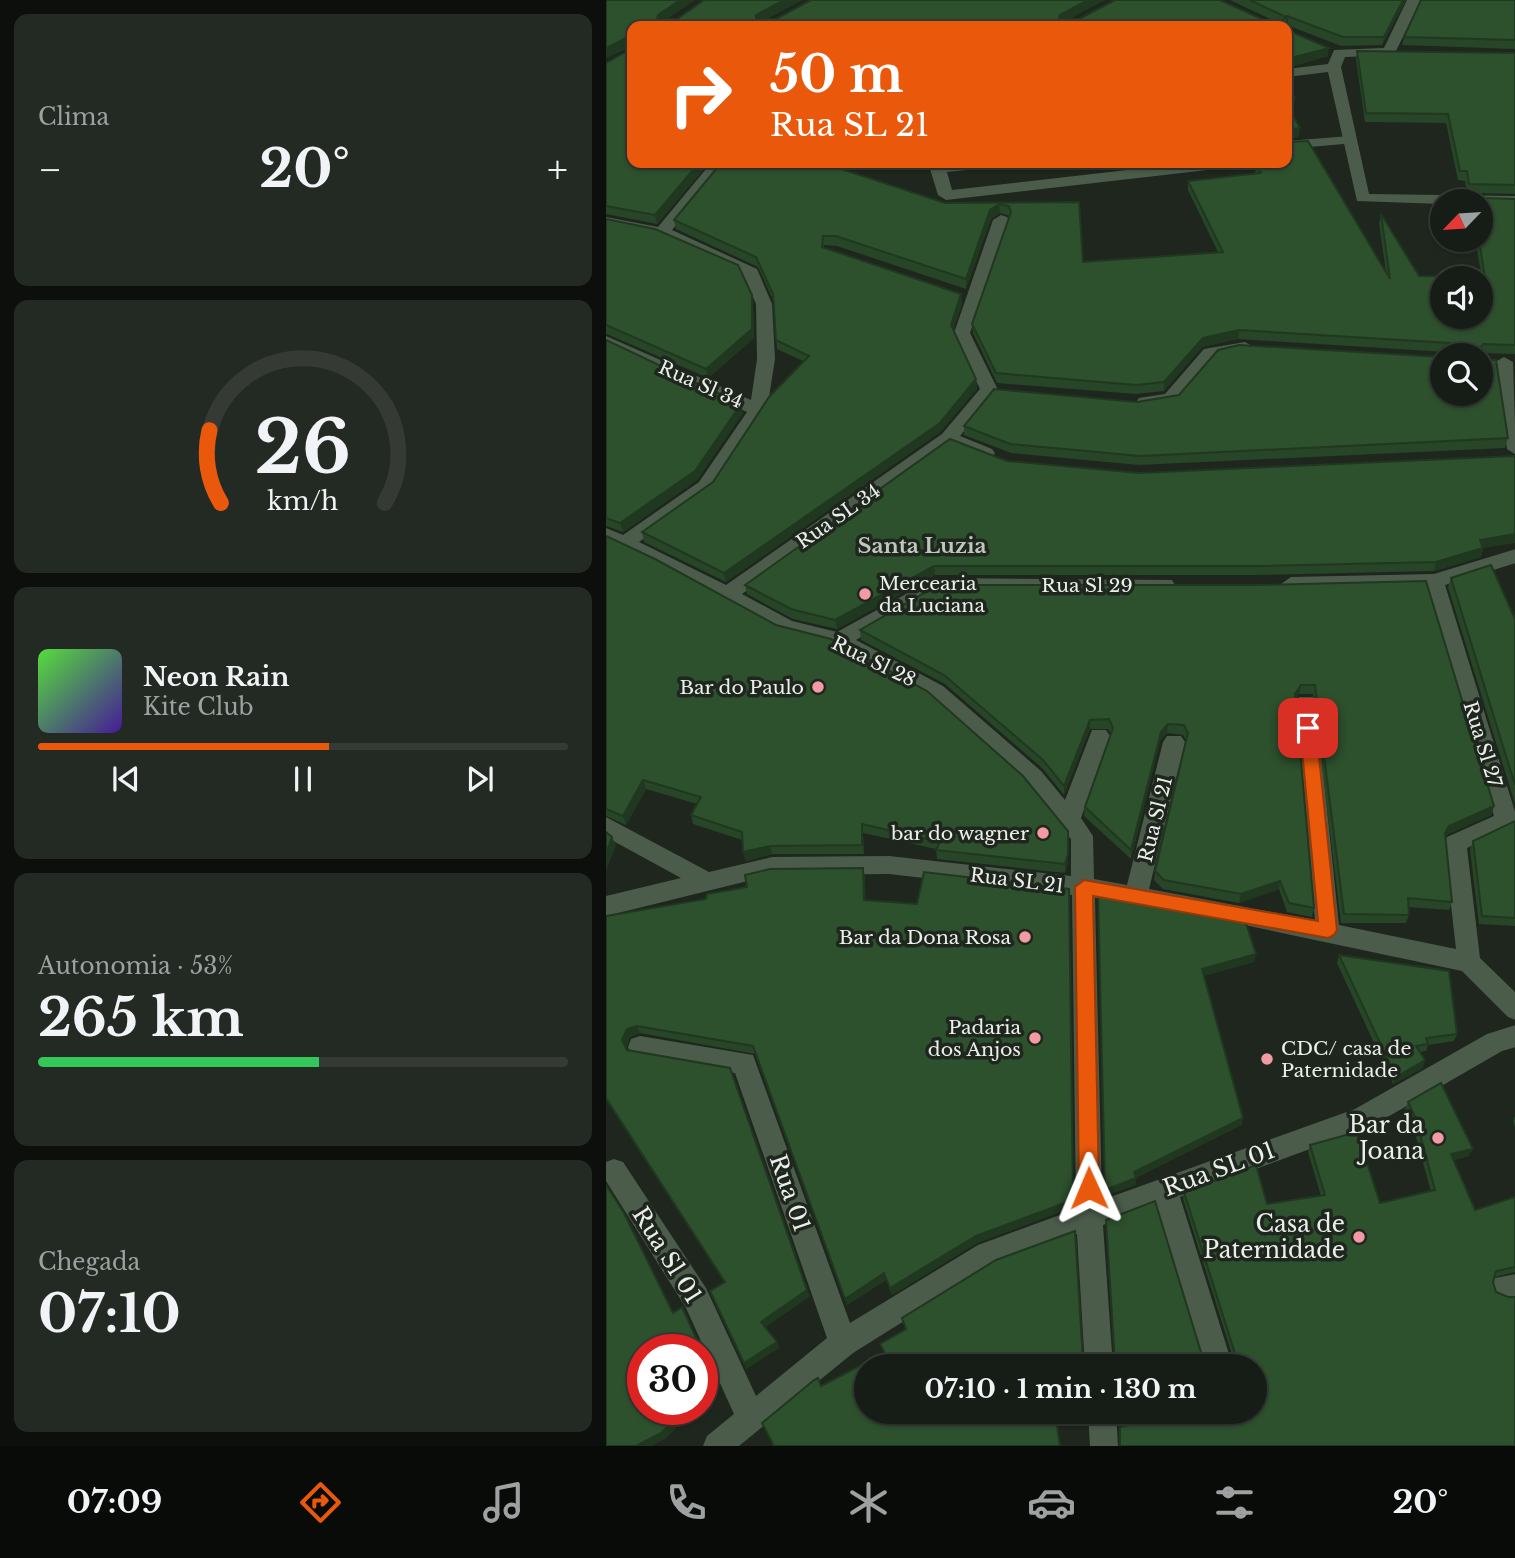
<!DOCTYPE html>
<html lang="pt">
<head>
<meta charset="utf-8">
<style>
  :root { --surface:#161c16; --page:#232923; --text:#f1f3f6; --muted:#9ea1a1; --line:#353a35; --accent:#ea580c }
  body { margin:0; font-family:"Libre Baskerville",serif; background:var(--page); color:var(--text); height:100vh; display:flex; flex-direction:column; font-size:26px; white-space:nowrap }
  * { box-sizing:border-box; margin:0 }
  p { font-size:23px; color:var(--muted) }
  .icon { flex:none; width:38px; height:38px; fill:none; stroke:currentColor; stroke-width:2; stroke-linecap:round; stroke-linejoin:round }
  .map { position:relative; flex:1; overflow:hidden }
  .panel { display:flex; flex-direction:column; gap:14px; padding:14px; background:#0c0f0c; width:606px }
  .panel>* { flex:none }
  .guide { position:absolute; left:21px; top:21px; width:665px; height:147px; border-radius:14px; box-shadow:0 2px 5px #0004,0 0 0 2px var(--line); background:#ea580c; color:#fff; overflow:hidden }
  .needle { width:46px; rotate:245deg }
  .buttons { position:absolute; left:824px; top:189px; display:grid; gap:14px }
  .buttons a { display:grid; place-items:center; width:63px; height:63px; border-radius:50%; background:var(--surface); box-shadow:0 2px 5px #0004,0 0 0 2px var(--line); font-size:35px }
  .speed { position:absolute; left:21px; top:1334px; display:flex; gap:14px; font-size:35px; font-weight:700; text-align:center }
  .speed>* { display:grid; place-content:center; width:91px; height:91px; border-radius:50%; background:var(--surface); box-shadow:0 2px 5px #0004,0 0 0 2px var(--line); line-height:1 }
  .speed .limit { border:10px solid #d22; background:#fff; color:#111 }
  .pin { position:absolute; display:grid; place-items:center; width:60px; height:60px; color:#fff; margin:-30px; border-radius:14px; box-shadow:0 4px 10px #0006 }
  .me { position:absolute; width:77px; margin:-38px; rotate:359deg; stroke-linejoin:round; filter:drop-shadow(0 0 5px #0008) }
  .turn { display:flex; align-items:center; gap:24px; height:147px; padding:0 28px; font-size:32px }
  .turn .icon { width:91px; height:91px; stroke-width:2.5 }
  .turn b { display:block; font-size:49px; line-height:60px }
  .big { font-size:52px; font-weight:700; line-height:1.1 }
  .panel .card { flex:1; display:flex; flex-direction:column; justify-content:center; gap:10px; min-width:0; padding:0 24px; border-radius:14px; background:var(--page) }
  .panel .dial { align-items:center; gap:0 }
  .dial svg { height:182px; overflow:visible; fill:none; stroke:var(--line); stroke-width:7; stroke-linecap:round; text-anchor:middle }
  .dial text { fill:var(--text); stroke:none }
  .song { display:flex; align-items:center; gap:21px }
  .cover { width:84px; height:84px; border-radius:10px; background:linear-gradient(135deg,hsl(110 70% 55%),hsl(260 70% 35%)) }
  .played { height:7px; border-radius:4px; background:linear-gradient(90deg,var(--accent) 55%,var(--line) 55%) }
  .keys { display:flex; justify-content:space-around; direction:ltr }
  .heat { display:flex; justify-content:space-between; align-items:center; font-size:38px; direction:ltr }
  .charge { height:10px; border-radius:5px; background:linear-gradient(90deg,#34c759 53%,var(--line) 0) }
  .trip { position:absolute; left:248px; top:1354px; width:413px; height:70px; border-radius:35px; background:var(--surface); box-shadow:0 2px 5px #0004,0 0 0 2px var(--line); font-weight:700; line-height:70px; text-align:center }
  .tabs { display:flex; height:112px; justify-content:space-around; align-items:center; background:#090b09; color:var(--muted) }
  .tabs .icon { width:49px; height:49px }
  .tabs .current { color:var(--accent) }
  .tabs b { font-size:32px; color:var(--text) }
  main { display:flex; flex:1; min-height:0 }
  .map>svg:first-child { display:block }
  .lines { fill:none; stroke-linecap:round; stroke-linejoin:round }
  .service { fill:#4c5c4b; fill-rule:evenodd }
  .minor { fill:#4c5c4b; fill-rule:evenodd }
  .wall { fill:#274527 }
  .shaded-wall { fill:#203820 }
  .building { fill:#2d502d; stroke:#203820; stroke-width:2; fill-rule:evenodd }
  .route { fill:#ea580c; stroke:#983908; stroke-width:2 }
  .poi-dot { fill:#f49aa4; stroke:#1e261e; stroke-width:2.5 }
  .labels { text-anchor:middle; stroke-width:7; stroke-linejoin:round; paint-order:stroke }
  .street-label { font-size:19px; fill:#eaefea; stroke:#1e261e }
  .poi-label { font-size:19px; fill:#eaefea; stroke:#1e261e; text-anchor:end }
  .neighbourhood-label { font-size:21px; font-weight:bold; fill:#bec9be; stroke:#1e261e }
  .near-poi-label { font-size:23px; fill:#eaefea; stroke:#1e261e; text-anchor:end }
  .near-street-label { font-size:23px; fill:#eaefea; stroke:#1e261e }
</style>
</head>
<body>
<main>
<section class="panel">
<div class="card"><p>Clima</p>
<div class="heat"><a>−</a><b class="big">20°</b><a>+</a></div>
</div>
<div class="card dial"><svg viewBox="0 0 100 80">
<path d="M14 69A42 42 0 1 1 86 69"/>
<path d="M14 69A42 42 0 0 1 9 37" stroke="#ea580c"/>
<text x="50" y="56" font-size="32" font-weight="700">26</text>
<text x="50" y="72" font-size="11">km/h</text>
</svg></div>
<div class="card">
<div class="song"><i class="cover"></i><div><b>Neon Rain</b><p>Kite Club</p></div></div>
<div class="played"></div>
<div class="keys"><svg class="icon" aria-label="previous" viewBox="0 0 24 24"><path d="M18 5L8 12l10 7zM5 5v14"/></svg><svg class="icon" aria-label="pause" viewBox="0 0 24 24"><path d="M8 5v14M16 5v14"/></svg><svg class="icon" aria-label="next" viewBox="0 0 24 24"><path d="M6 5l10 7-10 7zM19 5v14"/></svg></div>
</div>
<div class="card"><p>Autonomia · 53%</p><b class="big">265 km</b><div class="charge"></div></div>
<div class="card"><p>Chegada</p><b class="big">07:10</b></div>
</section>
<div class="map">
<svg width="910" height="1446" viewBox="0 0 910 1446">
  <rect width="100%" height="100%" fill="#1e261e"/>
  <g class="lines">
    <!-- service -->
    <g class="service">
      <path d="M744,136l7,4 -2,3 -68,6v-8z"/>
      <path d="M346,163h42l-8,5 -39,4 5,18 236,-27h45l-8,5 -279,32 -8,-5 -8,-26 3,-3z"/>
    </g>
    <!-- minor -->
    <g class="minor">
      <path d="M801,0h14l-27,55 -49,2 -4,10 28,127 147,2v10l-35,-1v-4h-39v3l-85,-3 -29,-129 -41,5v-8l41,-5 6,-14 50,-2z"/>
      <path d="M105,163h16l-55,67 85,39 15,35 3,55 -8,51 -54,80 -74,52 87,43 216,-151 38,-45 -26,-56 39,-113 8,-5 6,2 2,3 -39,113 28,57 -38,46 32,13 3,4 -3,4 -6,2 -36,-14 -208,149 50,27 45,11 98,-54 237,2 3,5 -3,5 -7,2h-227l-82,48 87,46 98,85 24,29 27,-70h14l4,6 -29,82 12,18 1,43 33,6 36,-143 4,-6h14l4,6 -36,147 166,31 -19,-217 3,-6h14l3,6 23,222 117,24 -12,-106 3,-6 47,-21 -68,-228 -135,3 -10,-7 10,-7 143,-3 82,-25v14l-71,22 71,230 -2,11 -47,22 13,110 36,35v27l-8,-3 -46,-46 -232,-49 -135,-24 7,302 253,-91 132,-75 29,-9v22l-14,4 -130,75 -192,71 53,170h-28l-49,-162 -53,20 10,142h-28l-8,-133 -82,30 -142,89 -114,93h-36l4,-10 27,-22 -48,-106 -80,-127v-19l8,-3 9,3 83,126 50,108 71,-58 -92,-265 -95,-15 -9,-3 -3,-8 3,-8 9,-3 113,19 97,268 128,-78 98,-36 -4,-314 -183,-21 -117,1 -166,41v-20l75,-18 -75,-41v-20l103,55 63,-15 117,-1 182,20v-37l-46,-56 -96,-85 -96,-52 -54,-14 -120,-66 -53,-23v-15l17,7 76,-53 48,-70 -141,-65v-11l145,64 6,-41 -1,-55 -14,-32 -84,-36 -52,-9v-10l52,10z"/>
      <path d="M639,342l9,5 -3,4 -36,6 -39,46 -31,5 -9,-6 3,-4 26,-4 39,-45z"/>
      <path d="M898,357l9,5 3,93 -9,-6 -12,-87z"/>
      <path d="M910,1274v27h-11l-10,-3 -3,-10 3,-10z"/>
      <path d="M482,1412h28l2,34h-28z"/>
    </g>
  </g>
  <!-- wall -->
  <g class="wall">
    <path d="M196,0l-36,19h10l35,-19h294l-37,19 204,1 -42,-20h176l-24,45 -41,1 -54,-21v5l41,26 -41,12v-42l-655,137h77l-52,61 -51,-10v2v-153l25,-14 1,-3 -26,12 61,-39h10z"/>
    <path d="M909,0v49l-113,-4 2,-8z"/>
    <path d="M751,51l158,2v141l-48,-1 -2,-12 -7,-1 -12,-57 -81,-1 -9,-62z"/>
    <path d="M650,164l130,109 -7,-50 2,-9 38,62 63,1 -7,-37h6v-39h-12l2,-7 12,4 32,1v155l-34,-1v6l27,79 -3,10 -366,17 -128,-12 -47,-18v-9l173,-24 305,-8 4,-42 -208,-13 -36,8 -38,44 -28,3 -139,-11 -24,-50 -1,-9 38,-108 -10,-3 -9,6 -25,70 -129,-43 -13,-1v3l137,46 1,10 -9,25 23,50 1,10 -37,43 -214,150 -82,-40 -2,-10 71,-50 90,-121 -26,-12 -4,-49 -15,-33 -82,-38 -2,-9 271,-17 134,-1 4,60 135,-10 -30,-62v-9l67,-7z"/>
    <path d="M0,219l147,86 1,33 -46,40 -101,-44h-1z"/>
    <path d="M0,340l137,73 -46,67 -74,52 -17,-6z"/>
    <path d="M401,461l132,12 344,75 -2,9 -47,14 -178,4h-321l-98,54 -44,-10 -46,-25 -2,-9z"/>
    <path d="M0,536l462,326 -3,11 -128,-14 -1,-10 -73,-16 1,21h-92l-26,7 -3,-9 -1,-12 -49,-16 -2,-9 6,-11 -51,-15 -20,36 -20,-9z"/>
    <path d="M845,578l64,41v185l-67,-217z"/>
    <path d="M651,585l237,221 -3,9 -45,20 -1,1 7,66 -3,8 -41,-3 1,8 -3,8h-65l-28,-229h-14l-3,6 18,208 -2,9 -25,-5 -8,-23 -40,14 -76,-14 -9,-9 1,-9 32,-130 -4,-6 -16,-2 -7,8 -29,118 -47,-43 1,-9 26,-73 -3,-5h-18l-26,66 -21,-26 -98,-85 -84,-44 -1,-10z"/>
    <path d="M909,821v105l-36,-2 -9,-74 3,-9z"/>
    <path d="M259,877v23l208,307 -96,36 -85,52 -6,-15 -39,25 -92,-251 -115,-21 -10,4 -4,11 184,248 -45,31 12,15 2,6 -33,21 -22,-87 -118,-182v-184z"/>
    <path d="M733,955l118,79 -3,7 -26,4 -2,6 -6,1 3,16 -30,16 -56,-121z"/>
    <path d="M802,1102l61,54 -15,4 21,50 40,-13v75l-20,5 -2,5 22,164h-396l1,-19 38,-7v-8h97v-45h-388l-46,19 63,-33 -4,-9 26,-15 -4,-11 181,43 32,2 -9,-143 98,142 31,2 -52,-165 1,-7 83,12 54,-8 -13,-44 2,-7 70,58 51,-11 -18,-66 -8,-16z"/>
    <path d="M909,1116v12l-2,-7z"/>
  </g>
  <!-- shaded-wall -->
  <g class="shaded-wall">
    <path d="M74,0h15l-35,24 -3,-5 1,-4z"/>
    <path d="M178,0h18l-44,24 -2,-5v-4z"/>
    <path d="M482,0h17l-45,24 -1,2 1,-11z"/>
    <path d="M797,0h3l-24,45 2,-8z"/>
    <path d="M26,35v10l-26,13v-10z"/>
    <path d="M723,48l-1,8 -41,12v-9z"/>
    <path d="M689,98l-1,9 -7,1v-9z"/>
    <path d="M694,128l-1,9 -12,2v-9z"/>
    <path d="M93,163h10l-52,61 -2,-9z"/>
    <path d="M393,204l1,9 -9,6 -25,70v-10l24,-69z"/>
    <path d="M355,294l1,10 -10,30 -1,-9z"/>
    <path d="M146,295l1,10 1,33 -46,40 -2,-9z"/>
    <path d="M633,330l-1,9 -36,8 -38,44v-9l39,-44z"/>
    <path d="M370,379l1,10 -37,43 -214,150 -2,-9z"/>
    <path d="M135,404l2,9 -46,67 -74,52 -3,-9z"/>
    <path d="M909,534v9l-32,5 -2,9 -47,14 2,-9 44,-22z"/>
    <path d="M328,566l1,9 -98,54 -2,-9z"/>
    <path d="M695,685l-2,9 -6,9 2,-9z"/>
    <path d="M484,720v9l-26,66v-9z"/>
    <path d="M562,724l-1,9 -7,8 -29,118v-9l30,-118z"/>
    <path d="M37,780l3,9 -20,36 -3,-9z"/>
    <path d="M888,806l-3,9 -45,20 -4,7 3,-9 4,-7z"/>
    <path d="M6,837l4,8 -10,26v-17z"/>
    <path d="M164,846l2,8 -26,7 -3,-9z"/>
    <path d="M462,854v8l-3,11v-9z"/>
    <path d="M257,868l2,9 1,32 -2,-9z"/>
    <path d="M674,881l-1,8 -40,14 2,-9z"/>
    <path d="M650,954l-2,8 -53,15 1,-8z"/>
    <path d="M31,1026l3,7 -10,4 -4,11 -4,-8 5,-11z"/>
    <path d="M819,1060l-2,8 -30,16 3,-7z"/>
    <path d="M637,1118l-1,7 -108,54v-7z"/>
    <path d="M867,1149l-4,7 -21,5 3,-7z"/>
    <path d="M530,1178v7l-31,11v-6z"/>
    <path d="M467,1200v7l-96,36 -85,52 -2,-7 86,-52z"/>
    <path d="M278,1273l2,7 -39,25 -2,-6z"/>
    <path d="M201,1290l3,6 -46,32 -3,-6z"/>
    <path d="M171,1342l2,6 -33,21 -2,-6z"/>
    <path d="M96,1350l17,37 -17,11z"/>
    <path d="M80,1409l4,5 -25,25 -14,7h-15z"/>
  </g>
  <!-- building -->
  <g class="building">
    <path d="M0,0h74l-22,15 -1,4h20l27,-19h80l-28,15v4h20l35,-19h277l-28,15 -1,4h20l36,-19h105l44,20h19l3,-3 -36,-17h153l-19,37h-41l-56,-21v14l42,18 -42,11v-33h-655v137h67l-44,52 -49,-9v-143l25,-14 1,-14 -26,13z"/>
    <path d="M815,0h94v40l-111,-3z"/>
    <path d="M751,51l158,2v132l-46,-1 -2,-13h-7l-12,-57 -82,-1z"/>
    <path d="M681,80l8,18 -8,1z"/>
    <path d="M681,105l13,23 -13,2z"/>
    <path d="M702,141l82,138 -9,-65 38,62 66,1 -6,-37h2v-39h-9l-1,-7h9l3,4 32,1v146l-32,-1 -2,3v12l15,1 12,78 -368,18 -130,-12 -46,-18 30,-37 143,13 42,-7 39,-45 21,-5 203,12v37h39v-39h-36l2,-7 6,-2 -3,-3 -211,-13 -36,8 -39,44 -28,3 -140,-12 -24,-49 39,-112 -2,-6 -10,-2 -9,6 -24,69 -130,-43h-13l-1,11 139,47 -10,31 25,54 -36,44 -216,150 -82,-41 71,-50 56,-85 40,-41 -33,-16 -3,-46 -17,-37 -82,-37 47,-57h102l122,40 134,-1 4,60 140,-10 -35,-71 73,-8 -5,-9 31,-1v-21zM836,278h39v39h-39z"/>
    <path d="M0,219l49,10 83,36 14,30v34l-46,40 -100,-44z"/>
    <path d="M0,340l135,64 -46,67 -75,52 -14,-5z"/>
    <path d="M344,439l57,22 132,12 376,-17v78l-35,6 3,8 -47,14 -179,4h-323l-99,54 -44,-11 -46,-24z"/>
    <path d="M0,536l49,23 121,66 55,14 96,52 96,85 45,55v23l-3,10 -129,-14 4,-8 -78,-18v21l-92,1 -27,6 -1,-20 -51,-17 10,-18 -58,-17 -20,36 -17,-7z"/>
    <path d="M885,565l24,54v166l-64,-207z"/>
    <path d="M820,581l68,225 -45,20 -4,7 7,69 -44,-4 1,17 -65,-1 -29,-229h-14l-6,9 19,214 -25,-5 -9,-22 -39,13 -77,-14 -9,-9 33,-138 -4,-8 -16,-1 -7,8 -30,118 -46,-43 28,-79 -4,-9 -19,1 -26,66 -21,-26 -99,-85 -84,-45 78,-45h319z"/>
    <path d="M909,821v97l-33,-2 -9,-75z"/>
    <path d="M0,832l6,5 -6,17z"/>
    <path d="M257,868l1,32 53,4 7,-32 145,17 4,311 -97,36 -86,52 -6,-15 -39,26 -92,-253 -116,-20 -10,3 -5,11 5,10 103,18 77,222 -46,32 16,20 -33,21 -34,-72 15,-9 -119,-184v-182l100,-17 1,-5 40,-7 -2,-12 25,-6z"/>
    <path d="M492,893l147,27 11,34 -54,15 41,149 -109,54 2,6 -31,12z"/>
    <path d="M733,955l110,16 8,63 -31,4 2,6 -12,2 9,14 -29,17z"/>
    <path d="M835,1083l32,66 -22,5 24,56 40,-13v70l-19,4 -3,11 3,10 12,5h7v149h-395v-19l39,-8v-7h96v-45h-97v-5l-45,5h-246v45h188l5,34h-286l-12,-23 52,-43 4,-2 3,8 64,-33 -5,-9 26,-15 -4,-11 94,-58 79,-29 8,130 32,2 -9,-143 49,-19 49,161 31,2 2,-4 -53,-168 72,-27 11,39 58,-9 -15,-50 47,-13 23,71 55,-13 -19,-71 -8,-17z"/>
    <path d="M0,1185l18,28 49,100 9,-6 19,42h-58v60h43l-25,24 -25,13h-30z"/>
    <path d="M96,1351l14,30 -14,9z"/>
  </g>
  <!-- route -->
  <path class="route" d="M702,722l8,6 21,202 -3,5 -6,3 -235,-42 6,292 -3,7 -7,3 -7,-3 -3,-7 -4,-301 9,-7 234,41 -18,-193z"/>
  <!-- markers -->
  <g class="poi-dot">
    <circle cx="259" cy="594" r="7"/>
    <circle cx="212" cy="687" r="7"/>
    <circle cx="437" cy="833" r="7"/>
    <circle cx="419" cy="937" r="7"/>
    <circle cx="429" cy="1038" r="7"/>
    <circle cx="661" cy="1059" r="7"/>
    <circle cx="832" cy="1138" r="7"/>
    <circle cx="753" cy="1237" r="7"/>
  </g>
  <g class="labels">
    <!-- street labels -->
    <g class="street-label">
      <text transform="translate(95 384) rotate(24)" y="7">Rua Sl 34</text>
      <text transform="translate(232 516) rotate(-35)" y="7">Rua SL 34</text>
      <text x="481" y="592">Rua Sl 29</text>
      <text transform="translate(268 661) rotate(26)" y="7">Rua Sl 28</text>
      <text transform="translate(877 744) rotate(73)" y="7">Rua Sl 27</text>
      <text transform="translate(549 819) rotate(-76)" y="7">Rua Sl 21</text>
      <text transform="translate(411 880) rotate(7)" y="7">Rua SL 21</text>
    </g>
    <!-- poi labels -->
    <g class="poi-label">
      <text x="273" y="590" text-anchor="start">Mercearia<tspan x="273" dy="22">da Luciana</tspan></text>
      <text x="198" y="694">Bar do Paulo</text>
      <text x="423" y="840">bar do wagner</text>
      <text x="405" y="944">Bar da Dona Rosa</text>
      <text x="415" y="1034">Padaria<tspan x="415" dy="22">dos Anjos</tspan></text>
      <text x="675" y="1055" text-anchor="start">CDC/ casa de<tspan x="675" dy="22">Paternidade</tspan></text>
    </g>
    <!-- neighbourhood labels -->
    <g class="neighbourhood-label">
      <text x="316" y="553">Santa Luzia</text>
    </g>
    <!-- near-poi labels -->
    <g class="near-poi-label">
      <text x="818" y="1133">Bar da<tspan x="818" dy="26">Joana</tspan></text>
      <text x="739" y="1232">Casa de<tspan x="739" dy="26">Paternidade</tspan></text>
    </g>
    <!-- near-street labels -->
    <g class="near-street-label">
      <text transform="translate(613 1169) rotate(-20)" y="8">Rua SL 01</text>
      <text transform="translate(184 1193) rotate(71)" y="8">Rua 01</text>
      <text transform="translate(61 1255) rotate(58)" y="8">Rua Sl 01</text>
    </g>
  </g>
</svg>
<div class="buttons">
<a><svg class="needle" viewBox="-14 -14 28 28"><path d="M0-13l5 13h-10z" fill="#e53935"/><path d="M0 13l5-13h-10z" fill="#9ea1a1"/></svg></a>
<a><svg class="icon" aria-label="sound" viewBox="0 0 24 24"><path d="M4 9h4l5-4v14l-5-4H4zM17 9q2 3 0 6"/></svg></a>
<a><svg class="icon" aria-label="search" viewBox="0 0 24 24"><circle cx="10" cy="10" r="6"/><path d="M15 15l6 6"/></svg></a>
</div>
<div class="speed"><div class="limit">30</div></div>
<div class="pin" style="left:702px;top:728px;background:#d93025"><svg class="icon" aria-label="arrive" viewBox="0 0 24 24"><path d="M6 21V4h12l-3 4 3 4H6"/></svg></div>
<svg class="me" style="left:483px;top:1188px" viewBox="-20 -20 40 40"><path d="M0-17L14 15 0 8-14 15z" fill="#ea580c" stroke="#fff" stroke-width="4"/></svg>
<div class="trip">07:10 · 1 min · 130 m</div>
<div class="guide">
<div class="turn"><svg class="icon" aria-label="right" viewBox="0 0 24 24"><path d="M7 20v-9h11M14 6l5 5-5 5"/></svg><div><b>50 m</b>Rua SL 21</div></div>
</div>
</div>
</main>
<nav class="tabs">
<b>07:09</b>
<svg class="icon current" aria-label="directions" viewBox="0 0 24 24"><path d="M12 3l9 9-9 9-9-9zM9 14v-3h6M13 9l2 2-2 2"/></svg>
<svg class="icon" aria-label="music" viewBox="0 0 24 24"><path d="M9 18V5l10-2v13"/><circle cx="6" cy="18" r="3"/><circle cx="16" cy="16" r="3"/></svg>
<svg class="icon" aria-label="phone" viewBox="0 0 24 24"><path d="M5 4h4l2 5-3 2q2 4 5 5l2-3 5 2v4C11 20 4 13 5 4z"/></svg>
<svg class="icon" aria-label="climate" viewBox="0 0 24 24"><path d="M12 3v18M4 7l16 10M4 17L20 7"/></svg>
<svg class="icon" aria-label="car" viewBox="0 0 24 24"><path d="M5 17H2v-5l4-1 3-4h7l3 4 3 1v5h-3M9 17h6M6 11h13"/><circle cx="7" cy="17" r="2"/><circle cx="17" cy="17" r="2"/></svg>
<svg class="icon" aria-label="filters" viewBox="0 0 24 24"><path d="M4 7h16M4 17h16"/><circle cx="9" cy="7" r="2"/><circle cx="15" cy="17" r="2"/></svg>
<b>20°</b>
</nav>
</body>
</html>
